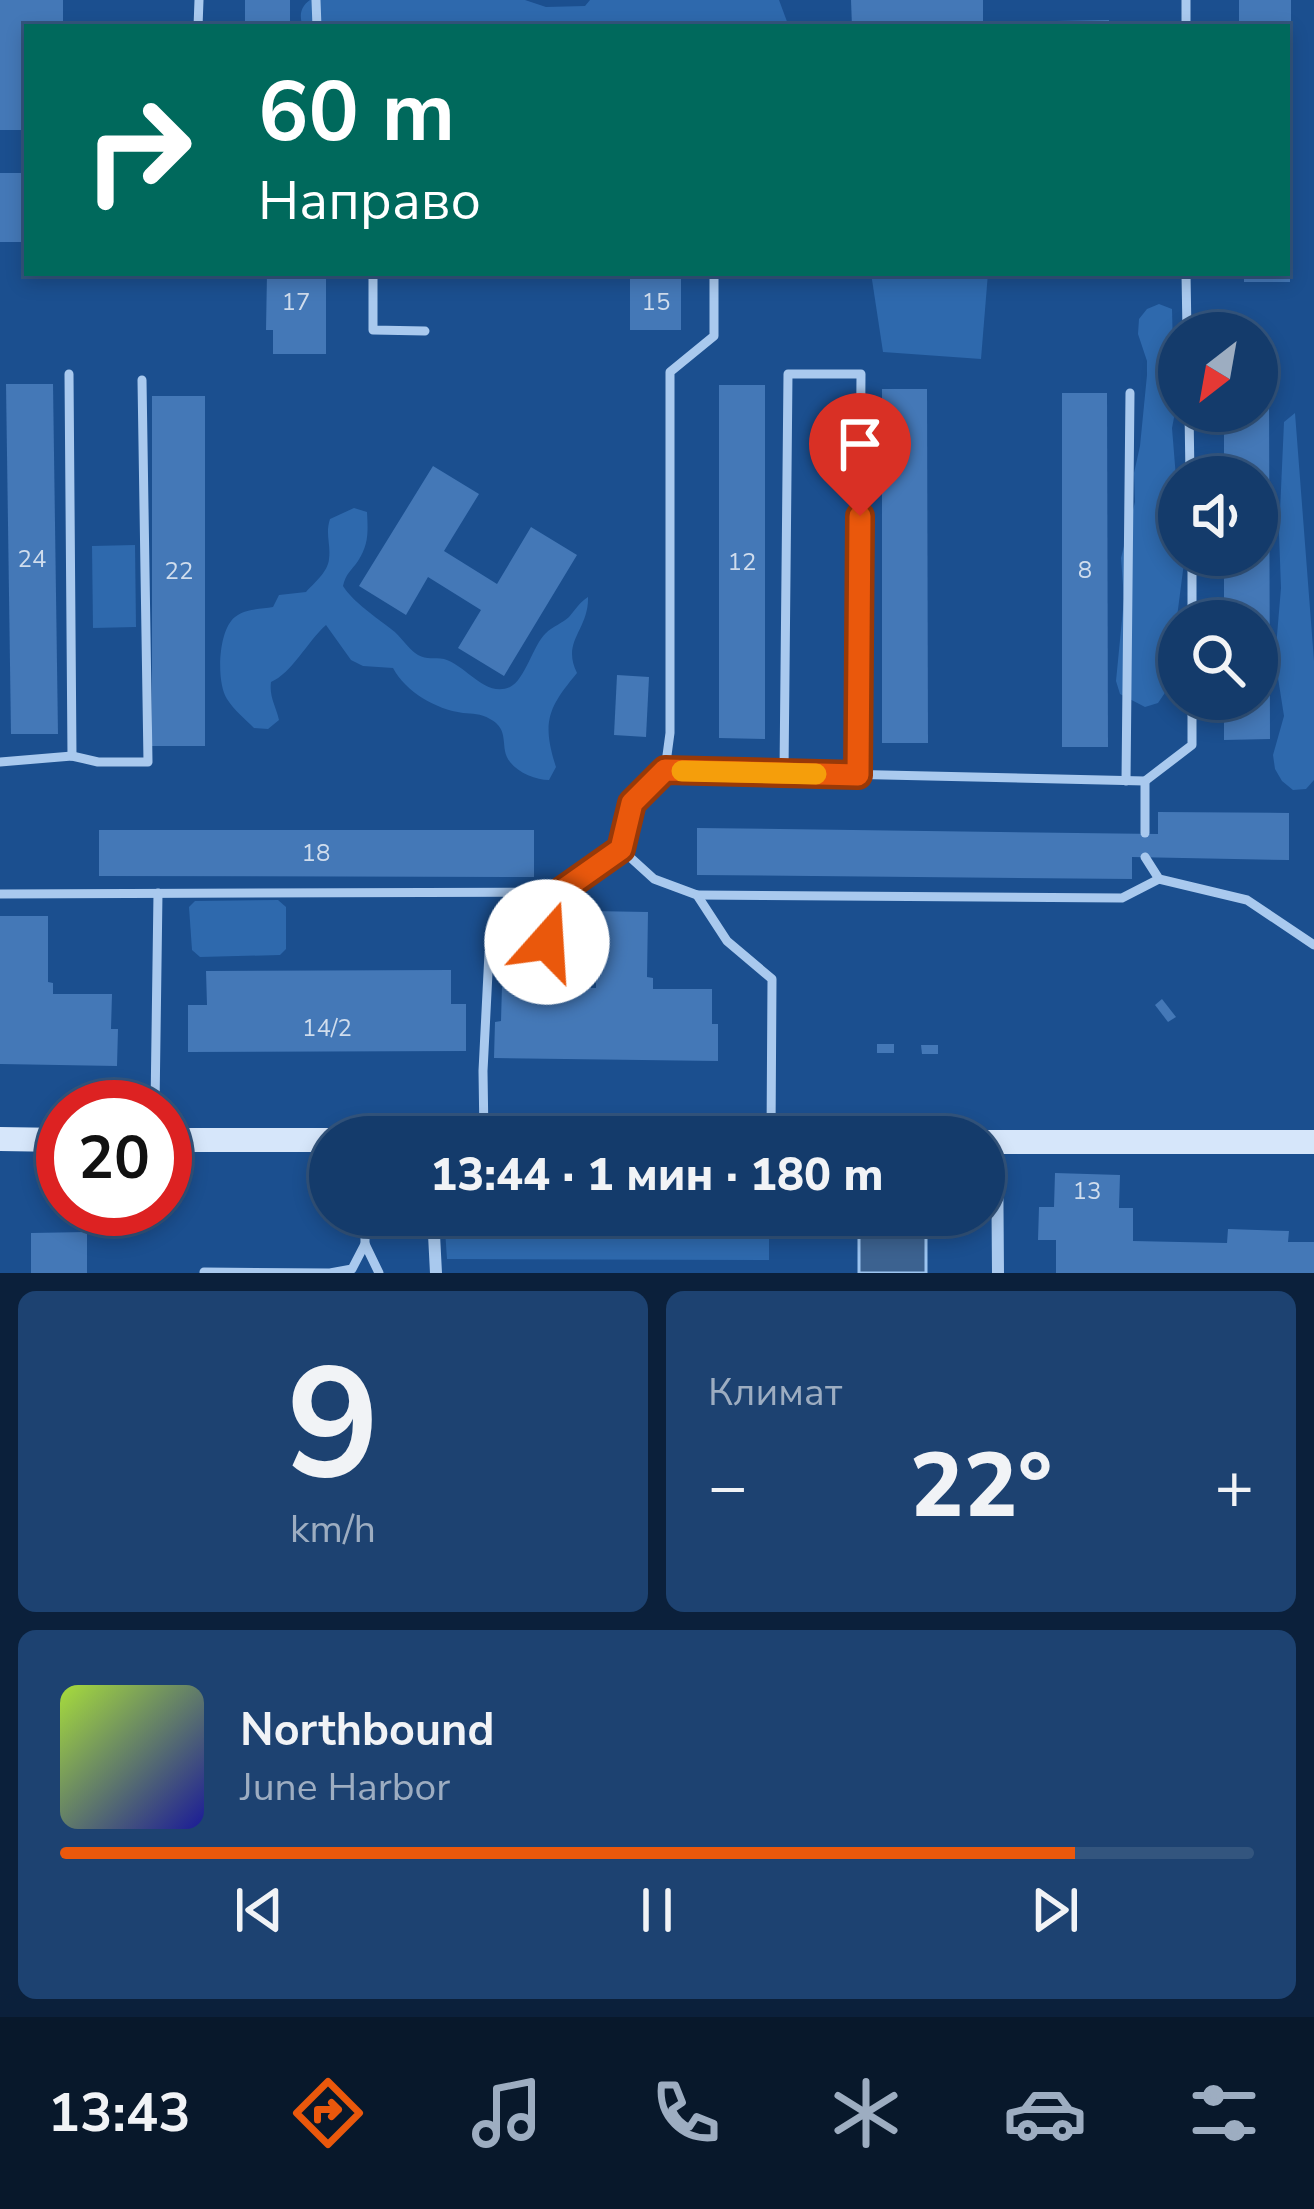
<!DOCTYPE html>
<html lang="ru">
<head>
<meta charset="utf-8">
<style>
  :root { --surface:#143b6b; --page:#1d4271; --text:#f1f3f6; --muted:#9dadc1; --line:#33557e; --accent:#ea580c }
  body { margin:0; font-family:"Nunito Sans",sans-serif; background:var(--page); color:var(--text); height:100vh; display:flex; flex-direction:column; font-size:45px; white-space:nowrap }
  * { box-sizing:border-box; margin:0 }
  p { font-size:39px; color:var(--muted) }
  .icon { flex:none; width:66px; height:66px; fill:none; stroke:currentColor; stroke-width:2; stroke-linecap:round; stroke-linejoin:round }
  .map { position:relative; height:1273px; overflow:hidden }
  .side { display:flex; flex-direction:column; gap:18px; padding:18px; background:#0b203b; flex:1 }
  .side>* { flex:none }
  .guide { position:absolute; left:24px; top:24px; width:1266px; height:252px; border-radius:0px; box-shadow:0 6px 18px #0003,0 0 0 3px var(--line); background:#00695c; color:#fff; overflow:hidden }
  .needle { width:78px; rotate:211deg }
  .controls { position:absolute; left:1158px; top:312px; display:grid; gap:24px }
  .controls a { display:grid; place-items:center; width:120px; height:120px; border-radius:50%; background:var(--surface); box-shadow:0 6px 18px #0003,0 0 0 3px var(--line); font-size:60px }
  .speed { position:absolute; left:36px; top:1080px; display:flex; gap:24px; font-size:60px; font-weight:700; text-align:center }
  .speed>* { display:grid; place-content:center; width:156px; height:156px; border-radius:50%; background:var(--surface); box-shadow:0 6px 18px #0003,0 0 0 3px var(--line); line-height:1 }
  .speed .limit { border:18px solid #d22; background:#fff; color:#111 }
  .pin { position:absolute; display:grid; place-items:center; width:102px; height:102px; color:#fff; margin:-123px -51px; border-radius:50% 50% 50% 0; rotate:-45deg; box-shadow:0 0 12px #0007 }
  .pin .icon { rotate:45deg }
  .me { position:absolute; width:132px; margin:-66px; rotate:19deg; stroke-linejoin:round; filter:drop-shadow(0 0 9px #0008) }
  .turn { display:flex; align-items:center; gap:42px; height:252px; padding:0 36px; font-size:54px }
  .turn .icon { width:156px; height:156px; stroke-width:2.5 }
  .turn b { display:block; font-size:84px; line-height:102px }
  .big { font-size:90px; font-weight:800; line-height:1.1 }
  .side .card { flex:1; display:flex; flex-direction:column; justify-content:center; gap:18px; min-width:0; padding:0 42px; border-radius:18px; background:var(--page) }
  .side .dial { align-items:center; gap:0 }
  .dial b { font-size:156px; line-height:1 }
  .song { display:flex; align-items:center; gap:36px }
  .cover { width:144px; height:144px; border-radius:18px; background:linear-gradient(135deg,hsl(80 70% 55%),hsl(240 70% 35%)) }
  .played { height:12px; border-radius:6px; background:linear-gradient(90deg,var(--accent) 85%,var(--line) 85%) }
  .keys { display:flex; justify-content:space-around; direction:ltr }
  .heat { display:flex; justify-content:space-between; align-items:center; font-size:66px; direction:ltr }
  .side .tiles { flex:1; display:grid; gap:18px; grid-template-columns:1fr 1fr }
  .card:last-child { grid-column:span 2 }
  .trip { position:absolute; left:309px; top:1116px; width:696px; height:120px; border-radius:60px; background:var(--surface); box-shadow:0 6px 18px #0003,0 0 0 3px var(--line); font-weight:800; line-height:120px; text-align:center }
  .tabs { display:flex; height:192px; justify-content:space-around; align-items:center; background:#08182b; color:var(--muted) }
  .tabs .icon { width:84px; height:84px }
  .tabs .current { color:var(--accent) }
  .tabs b { font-size:54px; color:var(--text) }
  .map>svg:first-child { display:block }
  .green { fill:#2e69ad }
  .water { fill:#3c6290; stroke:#9cc4f0; stroke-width:3 }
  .building { fill:#4478b7 }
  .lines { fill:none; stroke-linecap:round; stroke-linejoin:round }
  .lane { stroke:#a9c9ee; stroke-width:9 }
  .street { stroke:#a9c9ee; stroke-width:12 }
  .secondary { stroke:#d6e6fa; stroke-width:24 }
  .route-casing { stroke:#983908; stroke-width:30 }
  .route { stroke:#ea580c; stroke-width:21 }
  .slow { stroke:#f59e0b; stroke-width:21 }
  .labels { text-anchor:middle; stroke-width:12; stroke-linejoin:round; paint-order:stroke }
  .number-label { font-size:24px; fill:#d0dded }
</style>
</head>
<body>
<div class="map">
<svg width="1314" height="1273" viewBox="0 0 1314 1273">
  <rect width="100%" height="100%" fill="#1b4f8f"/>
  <!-- green -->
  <g class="green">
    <path d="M310,0h215l21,7 39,-1 5,-6h189l10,27h-486c-4,-11 -3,-20 7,-27z"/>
    <path d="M871,273h117l-7,86 -98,-7z"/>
    <path d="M1159,304l13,5 1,39 -3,26 7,28 -5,26 7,87v40h6l-8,62 2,55 -21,31 -13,4 -25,-13 -4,-13 8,-82 -3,-41 14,-56 -1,-29 6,-27 7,-71v-14l-9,-27 1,-15 8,-10z"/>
    <path d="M1295,413l19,248v119l-8,9 -13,1 -11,-9 -7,-12 -2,-14 11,-39 -9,-57 6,-71 -2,-54 5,-112z"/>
    <path d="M354,508l13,4c1,19 2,32 -9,49 -7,10 -12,12 -15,25 9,15 34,32 48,43 10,7 16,19 27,26 9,5 16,2 26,4 22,6 41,39 66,28 15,-7 23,-42 36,-54 7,-7 17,-10 23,-16 7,-8 10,-14 19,-20 1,33 -27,44 -11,76 -28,34 -36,48 -21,94l-7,13c-16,0 -41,-11 -44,-29 -2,-14 0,-24 -15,-32 -10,-6 -17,-5 -27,-6 -28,-4 -57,-21 -70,-45l-30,-2 -12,-6 -25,-35c-19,17 -34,48 -55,57 -2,15 5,24 8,38l-11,9 -14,-1c-9,-9 -20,-18 -27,-29 -11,-17 -9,-69 8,-82 10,-8 26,-8 38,-10l6,-12 27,-3c8,-9 22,-20 23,-33 2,-15 -4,-25 1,-40z"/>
    <path d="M135,545l1,82 -43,1 -1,-82z"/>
    <path d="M278,900l8,7v42l-6,6 -80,2 -8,-7 -3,-43 6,-6z"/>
    <path d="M444,1215h325v45l-322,-1z"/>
  </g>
  <!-- water -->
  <rect class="water" x="859" y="1234" width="67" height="39"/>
  <!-- building -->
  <g class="building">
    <path d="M0,0h63v27h-36v103h-27z"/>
    <rect x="245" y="0" width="45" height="27"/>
    <path d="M851,0h132v27h-131z"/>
    <rect x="1239" y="0" width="52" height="27"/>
    <path d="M1109,20v7h-53v-6z"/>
    <rect x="0" y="173" width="27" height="69"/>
    <path d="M267,273h59v81h-53v-24h-7z"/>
    <rect x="630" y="273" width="51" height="57"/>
    <rect x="1244" y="273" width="46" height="9"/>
    <path d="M6,384h47l5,350h-47z"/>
    <path d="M719,385h46v354l-46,-1z"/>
    <path d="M1257,386h12l1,353 -46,1v-41h33v-78h-33v-66h33v-78h-33v-66h33z"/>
    <path d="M882,389h45l1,354h-46z"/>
    <path d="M1062,393h45l1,354h-46z"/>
    <rect x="152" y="396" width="53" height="350"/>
    <path d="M433,466l46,28 -35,57 53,33 34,-57 46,28 -73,121 -46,-28 23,-38 -53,-33 -22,38 -47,-29z"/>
    <path d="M617,675l32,2 -3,60 -32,-2z"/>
    <path d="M1158,812l131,1v47l-157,-3v22l-435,-4v-47l461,6z"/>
    <path d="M99,830h435v47l-435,-1z"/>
    <path d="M591,911l57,1 -1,65 6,1v11h59v35h6v37l-224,-3 1,-36 6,-1 1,-35 94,2v-11h-5z"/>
    <path d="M0,916h48v66l5,1v11h59l-1,35h7l-1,37 -117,-2z"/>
    <path d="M451,970v34h15v47l-278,1v-47h19l-1,-34z"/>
    <path d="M1162,999l14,18 -8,5 -13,-17z"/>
    <rect x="877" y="1044" width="17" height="9"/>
    <path d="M921,1045h17v9h-16z"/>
    <path d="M1055,1173l65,2 -1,33h14v33l94,2 1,-14 61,2 -1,11h26v31h-258v-33h-18l1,-33h15z"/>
    <path d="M87,1232v41h-56v-40z"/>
  </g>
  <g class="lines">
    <!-- lane -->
    <g class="lane">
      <path d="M316,0l1,27"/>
      <path d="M198,27l1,-27"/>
      <path d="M1186,27v-27"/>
      <path d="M373,273v57l52,1"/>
      <path d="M1186,273l1,60"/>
      <path d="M69,374l3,382"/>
      <path d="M1189,411l1,66"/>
      <path d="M1192,555v66"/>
      <path d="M0,762l72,-6 26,6h50l-6,-382"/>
      <path d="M665,770l5,-37v-361l44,-36v-63"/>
      <path d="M784,773l4,-399h73l-3,401"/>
      <path d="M1126,781l4,-388"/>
      <path d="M1145,833v-52"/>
      <path d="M621,849l33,30 43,16 30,46 45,38 -1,158"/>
      <path d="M1145,857l14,22 88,21 67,45"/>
      <path d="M0,894l560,-2"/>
      <path d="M697,895l425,3 37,-19"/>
      <path d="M155,1107l3,-214"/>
      <path d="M484,1137l-1,-66 6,-118 58,-11 13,-50 61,-43 11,-46 33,-33 480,11 47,-36v-46"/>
      <path d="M365,1244l14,29"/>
      <path d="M204,1272l126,1 22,-4 13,-25v-29"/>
    </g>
    <!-- street -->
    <g class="street">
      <path d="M997,1142l1,131"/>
      <path d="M433,1215l3,58"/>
    </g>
    <!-- secondary -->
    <g class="secondary">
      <path d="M0,1139l63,1"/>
      <path d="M165,1140h165"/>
      <path d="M984,1142h330"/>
    </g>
  </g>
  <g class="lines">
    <!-- route casing -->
    <g class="route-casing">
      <path id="route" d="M547,942l13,-50 61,-43 11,-46 33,-33 193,5 2,-259"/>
    </g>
    <!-- route -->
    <use href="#route" class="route"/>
    <!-- slow -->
    <path class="slow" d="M682,771l134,3"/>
  </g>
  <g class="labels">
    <!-- number labels -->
    <g class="number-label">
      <text x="296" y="310">17</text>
      <text x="656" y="310">15</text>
      <text x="32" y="567">24</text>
      <text x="742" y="570">12</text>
      <text x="1085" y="578">8</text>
      <text x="179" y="579">22</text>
      <text x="316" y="861">18</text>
      <text x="327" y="1036">14/2</text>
      <text x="1087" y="1199">13</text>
    </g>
  </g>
</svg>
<div class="controls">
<a><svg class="needle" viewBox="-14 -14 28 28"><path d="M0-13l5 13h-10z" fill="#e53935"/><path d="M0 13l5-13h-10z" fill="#9dadc1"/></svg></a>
<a><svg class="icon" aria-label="sound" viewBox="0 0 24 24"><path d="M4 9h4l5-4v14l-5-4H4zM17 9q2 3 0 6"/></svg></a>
<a><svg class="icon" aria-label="search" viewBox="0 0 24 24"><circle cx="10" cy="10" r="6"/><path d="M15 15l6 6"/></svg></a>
</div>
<div class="speed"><div class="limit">20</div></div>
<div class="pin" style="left:860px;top:516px;background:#d93025"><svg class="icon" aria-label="arrive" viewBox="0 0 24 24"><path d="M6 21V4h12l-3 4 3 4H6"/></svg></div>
<svg class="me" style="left:547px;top:942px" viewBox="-20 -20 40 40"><circle r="19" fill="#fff"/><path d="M0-13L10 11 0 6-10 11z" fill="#ea580c"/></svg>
<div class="trip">13:44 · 1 мин · 180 m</div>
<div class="guide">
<div class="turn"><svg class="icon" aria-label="right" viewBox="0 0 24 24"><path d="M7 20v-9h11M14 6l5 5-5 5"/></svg><div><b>60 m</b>Направо</div></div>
</div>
</div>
<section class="side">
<div class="tiles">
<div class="card dial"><b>9</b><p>km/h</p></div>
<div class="card"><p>Климат</p>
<div class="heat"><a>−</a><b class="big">22°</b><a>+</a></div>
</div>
<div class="card">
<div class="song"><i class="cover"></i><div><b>Northbound</b><p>June Harbor</p></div></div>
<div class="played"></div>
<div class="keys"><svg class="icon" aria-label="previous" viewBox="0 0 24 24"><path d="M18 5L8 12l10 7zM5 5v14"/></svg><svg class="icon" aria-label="pause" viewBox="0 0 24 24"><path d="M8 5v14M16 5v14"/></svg><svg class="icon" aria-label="next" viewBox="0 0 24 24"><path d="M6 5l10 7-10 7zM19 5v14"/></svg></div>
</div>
</div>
</section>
<nav class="tabs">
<b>13:43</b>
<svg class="icon current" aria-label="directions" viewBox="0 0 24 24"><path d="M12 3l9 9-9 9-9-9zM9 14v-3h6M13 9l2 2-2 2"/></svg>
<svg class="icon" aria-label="music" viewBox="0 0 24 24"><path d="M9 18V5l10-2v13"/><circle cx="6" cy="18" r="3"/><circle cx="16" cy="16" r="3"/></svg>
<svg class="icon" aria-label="phone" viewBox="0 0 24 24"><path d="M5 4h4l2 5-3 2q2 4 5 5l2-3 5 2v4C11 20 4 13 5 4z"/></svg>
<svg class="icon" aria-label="climate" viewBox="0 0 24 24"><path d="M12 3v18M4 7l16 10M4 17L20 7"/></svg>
<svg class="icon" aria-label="car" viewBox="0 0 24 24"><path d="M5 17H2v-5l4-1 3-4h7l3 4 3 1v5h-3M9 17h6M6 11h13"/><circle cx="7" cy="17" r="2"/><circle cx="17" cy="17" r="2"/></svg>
<svg class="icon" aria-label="filters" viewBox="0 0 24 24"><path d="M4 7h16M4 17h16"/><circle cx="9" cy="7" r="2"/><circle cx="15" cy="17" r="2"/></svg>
</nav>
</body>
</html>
